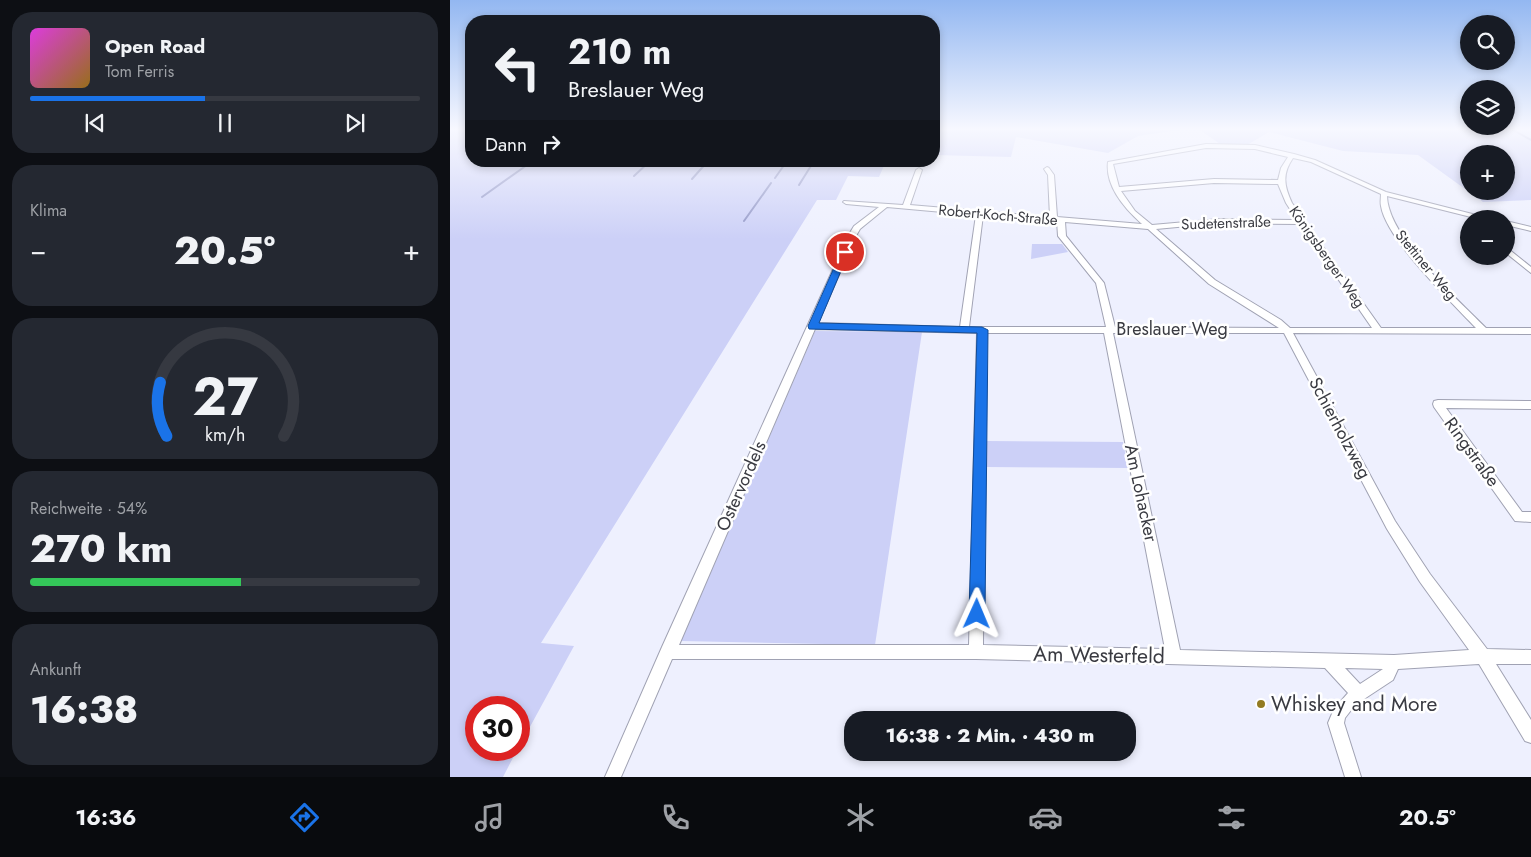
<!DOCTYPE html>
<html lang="de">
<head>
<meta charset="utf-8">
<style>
  :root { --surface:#171b24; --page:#242831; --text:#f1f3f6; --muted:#9ea1a6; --line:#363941; --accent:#1a73e8 }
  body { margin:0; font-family:Jost,sans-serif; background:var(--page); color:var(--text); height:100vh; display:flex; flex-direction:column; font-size:19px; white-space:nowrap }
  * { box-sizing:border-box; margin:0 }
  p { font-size:16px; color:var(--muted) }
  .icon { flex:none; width:28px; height:28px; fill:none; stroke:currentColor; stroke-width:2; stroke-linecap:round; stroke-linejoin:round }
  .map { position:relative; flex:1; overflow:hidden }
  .sheet { display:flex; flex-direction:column; gap:12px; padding:12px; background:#0d0f14; width:450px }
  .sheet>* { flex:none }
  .banner { position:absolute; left:15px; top:15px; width:475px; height:152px; border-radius:20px; box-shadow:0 2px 8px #0003; background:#171b24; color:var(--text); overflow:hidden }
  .tools { position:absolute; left:1010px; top:15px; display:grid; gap:10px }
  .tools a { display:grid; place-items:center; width:55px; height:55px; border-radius:50%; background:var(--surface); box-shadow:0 2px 8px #0003; font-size:25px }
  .speed { position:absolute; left:15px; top:696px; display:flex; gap:10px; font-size:25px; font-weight:700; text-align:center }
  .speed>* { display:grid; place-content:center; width:65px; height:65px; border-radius:50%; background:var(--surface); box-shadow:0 2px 8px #0003; line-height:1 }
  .speed .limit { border:8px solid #d22; background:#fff; color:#111 }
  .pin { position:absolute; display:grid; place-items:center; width:42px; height:42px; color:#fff; margin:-21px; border:2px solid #fff; border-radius:50%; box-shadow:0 1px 5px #0007 }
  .me { position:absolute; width:55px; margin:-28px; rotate:1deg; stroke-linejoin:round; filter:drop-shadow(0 0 4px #0008) }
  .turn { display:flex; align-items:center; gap:18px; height:105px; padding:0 20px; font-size:22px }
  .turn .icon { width:65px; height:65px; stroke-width:2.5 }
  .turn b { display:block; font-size:35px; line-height:42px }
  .then { display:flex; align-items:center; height:48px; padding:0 20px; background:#0003; gap:10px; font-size:19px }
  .big { font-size:38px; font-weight:800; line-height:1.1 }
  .sheet .widget { flex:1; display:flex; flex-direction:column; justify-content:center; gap:8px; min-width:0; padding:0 18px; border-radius:20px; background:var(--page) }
  .sheet .dial { align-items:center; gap:0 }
  .dial svg { height:130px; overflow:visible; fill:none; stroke:var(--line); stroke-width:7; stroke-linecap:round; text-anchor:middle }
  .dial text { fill:var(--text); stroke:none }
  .song { display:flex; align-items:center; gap:15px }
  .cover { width:60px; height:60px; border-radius:8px; background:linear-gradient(135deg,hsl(300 70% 55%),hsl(40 70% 35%)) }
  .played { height:5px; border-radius:2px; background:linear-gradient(90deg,var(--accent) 45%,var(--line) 45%) }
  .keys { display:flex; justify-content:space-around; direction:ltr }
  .heat { display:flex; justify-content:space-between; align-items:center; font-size:28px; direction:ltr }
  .charge { height:8px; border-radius:4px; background:linear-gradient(90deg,#34c759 54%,var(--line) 0) }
  .trip { position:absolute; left:394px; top:711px; width:292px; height:50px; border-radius:20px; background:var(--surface); box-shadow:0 2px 8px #0003; font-weight:800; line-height:50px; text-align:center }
  .dock { display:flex; height:80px; justify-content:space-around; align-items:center; background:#090b0e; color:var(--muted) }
  .dock .icon { width:35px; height:35px }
  .dock .active { color:var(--accent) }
  .dock b { font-size:22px; color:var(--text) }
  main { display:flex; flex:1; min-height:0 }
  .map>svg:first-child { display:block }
  .green { fill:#ccd0f7; fill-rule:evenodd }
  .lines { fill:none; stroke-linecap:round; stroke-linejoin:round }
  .stream { stroke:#9095c6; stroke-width:2 }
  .street-casing { stroke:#a0a2b3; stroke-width:2 }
  .street { fill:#fff; fill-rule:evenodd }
  .route { fill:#1a73e8; stroke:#114b97 }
  .poi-dot { fill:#937b22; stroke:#fff; stroke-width:2 }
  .labels { text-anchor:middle; stroke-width:5; stroke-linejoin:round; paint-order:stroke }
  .far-street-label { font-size:15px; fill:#3a3b42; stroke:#fff }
  .street-label { font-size:18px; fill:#3a3b42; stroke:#fff }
  .near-street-label { font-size:21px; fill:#3a3b42; stroke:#fff }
  .near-poi-label { font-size:21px; fill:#3a3b42; stroke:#fff; text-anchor:start }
</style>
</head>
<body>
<main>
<section class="sheet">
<div class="widget">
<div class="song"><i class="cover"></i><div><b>Open Road</b><p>Tom Ferris</p></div></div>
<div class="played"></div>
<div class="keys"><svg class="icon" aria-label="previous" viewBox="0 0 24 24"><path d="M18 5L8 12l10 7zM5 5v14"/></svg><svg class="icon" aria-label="pause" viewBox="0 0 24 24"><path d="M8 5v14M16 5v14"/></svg><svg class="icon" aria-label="next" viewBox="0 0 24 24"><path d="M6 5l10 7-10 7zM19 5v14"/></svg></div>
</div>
<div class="widget"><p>Klima</p>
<div class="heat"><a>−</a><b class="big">20.5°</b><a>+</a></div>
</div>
<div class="widget dial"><svg viewBox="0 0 100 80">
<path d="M14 69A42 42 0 1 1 86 69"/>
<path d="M14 69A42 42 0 0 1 10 36" stroke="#1a73e8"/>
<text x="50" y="56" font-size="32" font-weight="700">27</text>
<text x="50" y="72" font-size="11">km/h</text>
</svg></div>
<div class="widget"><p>Reichweite · 54%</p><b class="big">270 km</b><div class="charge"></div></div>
<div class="widget"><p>Ankunft</p><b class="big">16:38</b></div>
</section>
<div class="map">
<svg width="1081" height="777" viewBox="0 0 1081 777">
  <rect width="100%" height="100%" fill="#eef0fe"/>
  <!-- green -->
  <g class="green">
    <path d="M0,130h21v31h415l-7,16 -31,-1 -12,24h-19l-276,443 33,3 -55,101v-39h-43v42h41l-14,27h-53z"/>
    <path d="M484,130h245l-41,6 -30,17 -92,-16 -5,20 -77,-2z"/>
    <path d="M750,130h331v70l-48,2 -65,-47 -75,-4 -74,-19 -22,13 -27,-1zM1019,154h37v37h-37z"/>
    <path d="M582,244h30l6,8 -37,7z"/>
    <path d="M365,331l107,1 -47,313 -194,-4z"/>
    <path d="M537,441l136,1 5,26 -141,-1z"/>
  </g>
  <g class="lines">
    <!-- stream -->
    <g class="stream">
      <path d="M1063,130l18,10"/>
      <path d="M184,176l16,-15"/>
      <path d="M325,178l12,-17"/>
      <path d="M242,179l16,-18"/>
      <path d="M349,185l15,-24"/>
      <path d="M32,197l45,-32"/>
      <path d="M294,221l27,-38"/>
    </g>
    <!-- street casing -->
    <g class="street-casing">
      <g id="street">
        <path d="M756,144l49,1 39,9 21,6 71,32 106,27h-13l-92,-23c1,41 70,103 99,132h45v6l-238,-1 102,188 35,53 57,75 44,1v14h-35l35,56v23l-6,-2 -46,-77 -81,5 -5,11 -38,25 -10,13 -1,5 17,54h-16l-17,-54 6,-14 14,-16 -23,-25 -349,-9h-304l-51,118h-16l57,-130 186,-411 6,-10 25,-19 -33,-3 -3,-2 1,-1 59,4 13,-35 3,-2 3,2 -12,35 140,12 -2,-42 -4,-6 3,-2 2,1 5,7 3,42 85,7c-17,-15 -37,-38 -34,-62zM756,148l49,1 33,8 -7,11 -3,12 -64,-1 -95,8 -6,-23zM843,158l18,4 70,32c0,4 -1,8 0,12 5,33 71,97 95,122h-95l-89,-125c-8,-17 -10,-29 1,-45zM764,183l64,1 8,19 11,17 -77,-1 -68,6 -17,-14 -14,-20zM437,207l89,8 -16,112 -142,-4 38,-87 4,-7zM533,215l74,6 1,15 38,47 10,44h-137zM615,222l83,7 61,55 70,44 -164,-1 -11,-44 -38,-47zM770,223l80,1 72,104h-82l-9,-8 -66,-40 -59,-51zM365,329l162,4 -8,312h-290zM536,333h118l61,316 -182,-4zM663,333h171l103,196 33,53 49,68 -75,5 -214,-5zM895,668l38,1 -23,15z"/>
        <path d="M1056,221l25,6v4l-25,-6z"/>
        <path d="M1056,247l25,20v6l-25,-20z"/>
        <path d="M988,400l93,1v8l-85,-1 76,104h9v10l-16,-1 -81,-114 -1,-3 1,-3z"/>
      </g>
    </g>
    <!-- street -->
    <use href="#street" class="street"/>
  </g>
  <!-- sky -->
  <linearGradient id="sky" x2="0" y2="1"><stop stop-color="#93b7f1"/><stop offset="0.54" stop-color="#f7f8ff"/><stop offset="1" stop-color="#f7f8ff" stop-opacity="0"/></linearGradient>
  <rect width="1081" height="239" fill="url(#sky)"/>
  <!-- route -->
  <path class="route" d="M395,249l4,3 -30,71 163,4 6,3 -3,284 -2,6 -6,2 -6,-2 -2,-6 8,-281 -168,-4 -1,-3 33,-74z"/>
  <!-- markers -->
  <circle class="poi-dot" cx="811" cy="704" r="5"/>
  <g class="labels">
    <!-- far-street labels -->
    <g class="far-street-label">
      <text transform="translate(548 215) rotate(5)" y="5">Robert-Koch-Straße</text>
      <text transform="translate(776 223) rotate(-2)" y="5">Sudetenstraße</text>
      <text transform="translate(877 257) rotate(55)" y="5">Königsberger Weg</text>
      <text transform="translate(976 265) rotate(50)" y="5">Stettiner Weg</text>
    </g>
    <!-- street labels -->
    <g class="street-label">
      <text x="722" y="335">Breslauer Weg</text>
      <text transform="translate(890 428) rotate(62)" y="6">Schierholzweg</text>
      <text transform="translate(1022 452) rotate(54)" y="6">Ringstraße</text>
      <text transform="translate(291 486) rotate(-66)" y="6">Ostervordels</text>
      <text transform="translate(691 493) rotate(78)" y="6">Am Lohacker</text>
    </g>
    <!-- near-street labels -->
    <g class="near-street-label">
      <text transform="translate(649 655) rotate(1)" y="7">Am Westerfeld</text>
    </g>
    <!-- near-poi labels -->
    <g class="near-poi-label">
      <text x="821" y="711">Whiskey and More</text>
    </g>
  </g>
</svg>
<div class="tools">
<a><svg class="icon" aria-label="search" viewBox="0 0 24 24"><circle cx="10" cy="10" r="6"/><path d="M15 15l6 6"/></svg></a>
<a><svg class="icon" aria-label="layers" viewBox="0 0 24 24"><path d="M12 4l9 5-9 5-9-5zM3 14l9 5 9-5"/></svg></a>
<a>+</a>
<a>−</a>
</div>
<div class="speed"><div class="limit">30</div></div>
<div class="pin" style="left:395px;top:252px;background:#d93025"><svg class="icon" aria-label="arrive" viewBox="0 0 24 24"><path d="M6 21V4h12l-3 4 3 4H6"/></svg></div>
<svg class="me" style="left:527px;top:614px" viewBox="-20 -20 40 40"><path d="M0-17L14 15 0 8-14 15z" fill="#1a73e8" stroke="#fff" stroke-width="4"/></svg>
<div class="trip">16:38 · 2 Min. · 430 m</div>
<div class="banner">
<div class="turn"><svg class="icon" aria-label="left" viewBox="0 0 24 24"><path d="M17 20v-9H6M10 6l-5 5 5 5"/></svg><div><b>210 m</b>Breslauer Weg</div></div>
<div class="then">Dann<svg class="icon" aria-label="right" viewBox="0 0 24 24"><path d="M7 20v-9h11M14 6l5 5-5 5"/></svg></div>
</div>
</div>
</main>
<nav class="dock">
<b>16:36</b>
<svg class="icon active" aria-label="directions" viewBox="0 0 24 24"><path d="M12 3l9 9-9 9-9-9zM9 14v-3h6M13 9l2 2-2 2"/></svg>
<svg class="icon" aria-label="music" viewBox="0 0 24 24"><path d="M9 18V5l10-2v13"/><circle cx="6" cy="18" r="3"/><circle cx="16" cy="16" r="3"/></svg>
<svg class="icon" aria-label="phone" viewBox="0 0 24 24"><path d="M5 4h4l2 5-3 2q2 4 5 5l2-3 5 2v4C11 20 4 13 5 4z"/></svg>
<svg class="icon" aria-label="climate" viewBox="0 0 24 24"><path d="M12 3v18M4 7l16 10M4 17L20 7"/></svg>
<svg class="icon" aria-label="car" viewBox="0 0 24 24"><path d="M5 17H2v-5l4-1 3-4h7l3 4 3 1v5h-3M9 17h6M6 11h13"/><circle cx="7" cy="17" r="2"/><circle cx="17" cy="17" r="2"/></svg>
<svg class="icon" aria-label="filters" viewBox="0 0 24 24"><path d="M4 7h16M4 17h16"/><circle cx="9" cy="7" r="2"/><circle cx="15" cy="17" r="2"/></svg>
<b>20.5°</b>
</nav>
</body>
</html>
